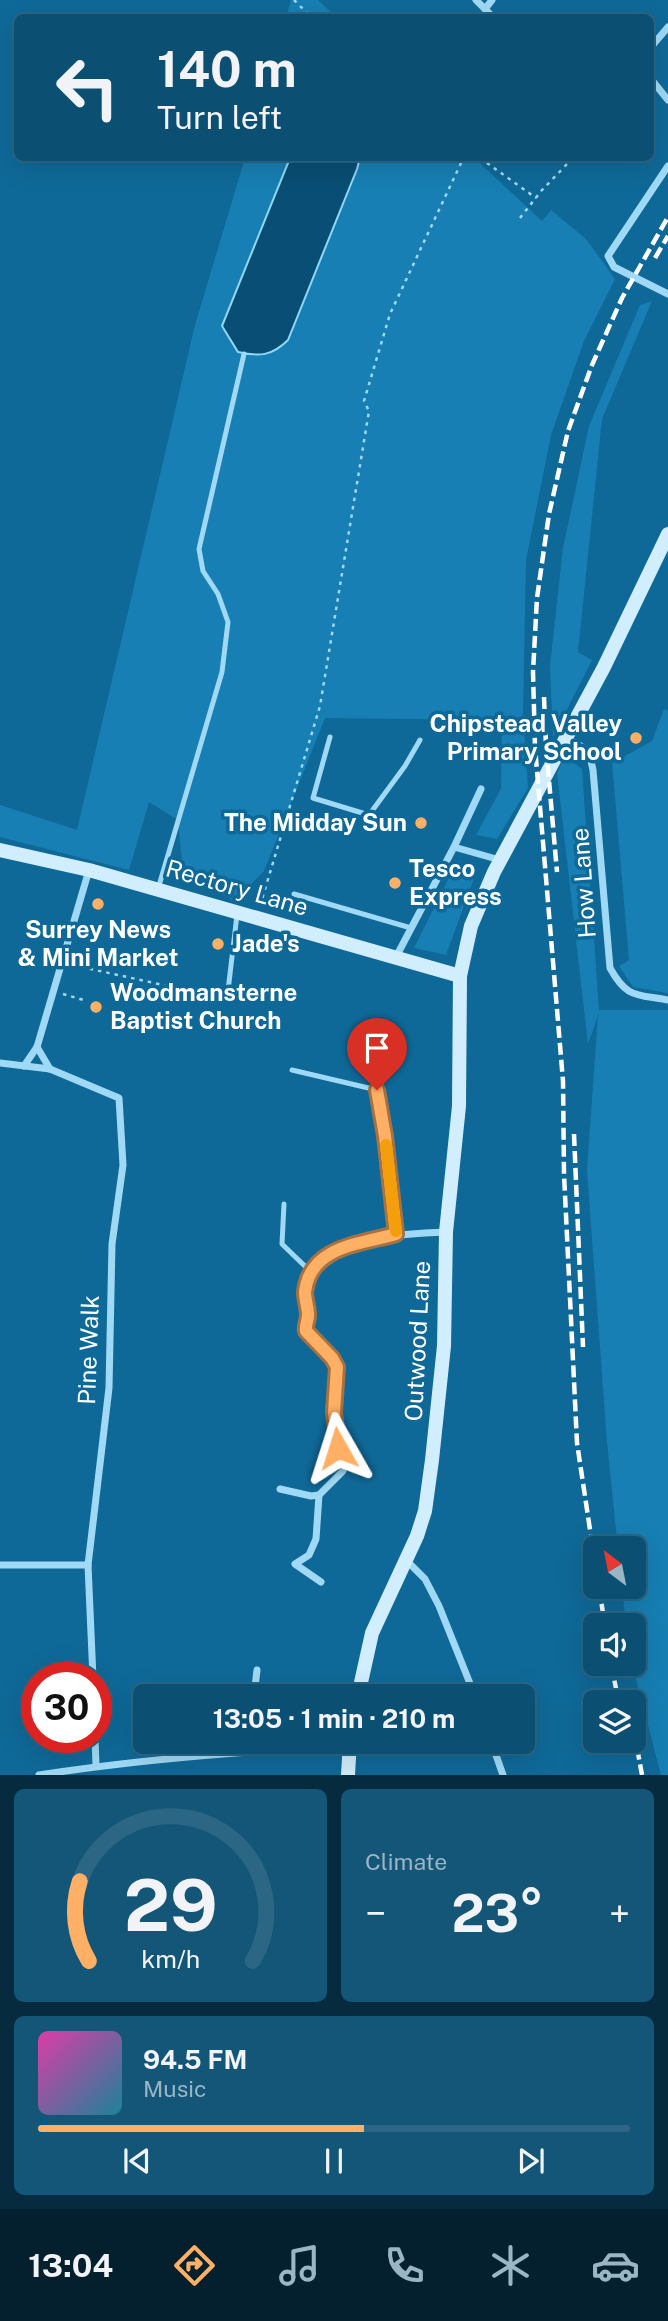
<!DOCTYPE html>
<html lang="en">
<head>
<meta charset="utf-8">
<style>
  :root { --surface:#0b4f72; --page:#145677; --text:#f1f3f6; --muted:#9ab5c4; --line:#2b6684; --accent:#ffb064 }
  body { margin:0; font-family:"Public Sans",sans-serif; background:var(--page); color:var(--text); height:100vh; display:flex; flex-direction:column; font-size:26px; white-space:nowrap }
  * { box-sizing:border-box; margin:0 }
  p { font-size:23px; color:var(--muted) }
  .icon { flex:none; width:38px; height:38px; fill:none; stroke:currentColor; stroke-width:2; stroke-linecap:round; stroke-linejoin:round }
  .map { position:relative; height:1775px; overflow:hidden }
  .details { display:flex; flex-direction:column; gap:14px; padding:14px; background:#062b3f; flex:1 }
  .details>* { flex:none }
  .banner { position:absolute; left:14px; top:14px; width:640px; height:147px; border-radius:10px; box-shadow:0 7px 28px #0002,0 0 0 2px var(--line); background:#0b4f72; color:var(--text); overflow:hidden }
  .needle { width:46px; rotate:328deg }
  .fabs { position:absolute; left:583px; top:1536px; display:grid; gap:14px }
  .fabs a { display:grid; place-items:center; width:63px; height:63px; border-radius:10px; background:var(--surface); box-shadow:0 7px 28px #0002,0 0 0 2px var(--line); font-size:35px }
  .speed { position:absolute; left:21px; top:1662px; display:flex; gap:14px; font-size:35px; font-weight:700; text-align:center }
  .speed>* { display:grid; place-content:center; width:91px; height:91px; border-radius:50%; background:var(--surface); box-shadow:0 7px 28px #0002,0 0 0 2px var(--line); line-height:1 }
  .speed .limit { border:10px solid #d22; background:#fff; color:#111 }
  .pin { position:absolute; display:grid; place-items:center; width:60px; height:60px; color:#fff; margin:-72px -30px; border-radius:50% 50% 50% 0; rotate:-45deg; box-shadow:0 0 7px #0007 }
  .pin .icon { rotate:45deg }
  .me { position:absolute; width:77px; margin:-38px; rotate:354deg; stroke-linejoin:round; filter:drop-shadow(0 0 5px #0008) }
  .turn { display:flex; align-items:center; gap:24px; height:147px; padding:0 28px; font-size:32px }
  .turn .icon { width:91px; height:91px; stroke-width:2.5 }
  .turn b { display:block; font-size:49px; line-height:60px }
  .big { font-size:52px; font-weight:700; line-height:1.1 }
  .details .card { flex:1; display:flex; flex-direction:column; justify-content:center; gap:10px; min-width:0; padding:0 24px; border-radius:10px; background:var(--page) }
  .details .dial { align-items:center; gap:0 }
  .dial svg { height:182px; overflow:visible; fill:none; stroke:var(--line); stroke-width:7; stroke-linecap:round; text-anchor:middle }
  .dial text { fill:var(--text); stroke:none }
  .song { display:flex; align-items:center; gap:21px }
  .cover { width:84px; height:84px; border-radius:10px; background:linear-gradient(135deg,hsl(320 70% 55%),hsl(190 70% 35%)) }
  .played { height:7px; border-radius:4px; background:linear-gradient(90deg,var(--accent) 55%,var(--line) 55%) }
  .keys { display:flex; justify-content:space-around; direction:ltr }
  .heat { display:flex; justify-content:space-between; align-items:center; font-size:38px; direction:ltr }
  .details .tiles { flex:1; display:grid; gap:14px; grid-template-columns:1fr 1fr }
  .card:last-child { grid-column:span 2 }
  .trip { position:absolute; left:133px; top:1684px; width:402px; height:70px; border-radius:10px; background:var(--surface); box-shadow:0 7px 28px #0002,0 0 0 2px var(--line); font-weight:700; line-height:70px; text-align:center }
  .dock { display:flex; height:112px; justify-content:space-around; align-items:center; background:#04202e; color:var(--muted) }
  .dock .icon { width:49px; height:49px }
  .dock .active { color:var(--accent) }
  .dock b { font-size:32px; color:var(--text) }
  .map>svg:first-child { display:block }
  .green { fill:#177fb3 }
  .water { fill:#094e74; stroke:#91d8f8; stroke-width:2 }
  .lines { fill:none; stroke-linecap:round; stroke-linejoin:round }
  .path { stroke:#a0d9f5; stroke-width:2.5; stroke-dasharray:3.5 5; stroke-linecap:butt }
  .service { stroke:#a0d9f5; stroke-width:5 }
  .minor { stroke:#a0d9f5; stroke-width:7 }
  .secondary { stroke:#d0eefd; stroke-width:14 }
  .rail { stroke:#fff; stroke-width:4.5; stroke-dasharray:12 5; stroke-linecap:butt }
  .route-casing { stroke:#a67241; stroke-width:18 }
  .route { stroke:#ffb064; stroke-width:12 }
  .slow { stroke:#f59e0b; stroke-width:12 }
  .poi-dot { fill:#ffb064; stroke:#0f6998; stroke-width:2.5 }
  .labels { text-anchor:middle; stroke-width:7; stroke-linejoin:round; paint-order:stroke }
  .poi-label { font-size:24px; font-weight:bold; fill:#fff; stroke:#0f6998; text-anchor:start }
  .street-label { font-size:24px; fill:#fff; stroke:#0f6998 }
</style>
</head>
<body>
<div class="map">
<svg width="668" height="1775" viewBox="0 0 668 1775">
  <rect width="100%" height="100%" fill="#0f6998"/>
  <!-- green -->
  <g class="green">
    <path d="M291,0h27l18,17h-50z"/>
    <path d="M245,158h45l-68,167 16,27 16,4 34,-16 69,-171 3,-11h114l68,63 9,-11 35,29 29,40 -31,62 -33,94 -25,125 -3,153 5,75 -31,51 -21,-4 25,-46 1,-69 -177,-2 -61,153 -30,30 -51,-28 -5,-53 -29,-18 -20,68 -129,-33v-32l77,25 118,-505z"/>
    <path d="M652,301l-50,118 -24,233 14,8 -39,77 -3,-71 13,-118 26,-122 51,-121z"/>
    <path d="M664,709l4,2v282l-35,-6 -14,-21 10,-6 -17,-197 40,-22z"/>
    <path d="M565,756l17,13 17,241h69v765h-7l-29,-111 2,-38h-8l-4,-39h12v-38h-16l-11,-107 -20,-272 11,-155 -10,29 -31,-271z"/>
    <path d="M458,860l18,13 -30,82 -32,-7z"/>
  </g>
  <!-- water -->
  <path class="water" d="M290,158h70l-3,11 -69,171c-16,16 -29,17 -50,12l-16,-26z"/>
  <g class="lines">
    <!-- path -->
    <g class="path">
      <path d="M294,0l18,18"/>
      <path d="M480,158l56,40"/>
      <path d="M520,218l22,-28 31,-32"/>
      <path d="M260,906l60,-200 49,-295 -5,-10 26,-87 72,-153 8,-3"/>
      <path d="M73,965l144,32"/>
      <path d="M63,994l24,7"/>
    </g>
    <!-- service -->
    <g class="service">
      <path d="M330,737l-17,61 56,17 36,-49 15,-26"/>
      <path d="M158,889l64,-217 6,-50 -10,-28 -15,-23 -4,-22 45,-195"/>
      <path d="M294,894l117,34"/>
      <path d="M227,999l10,-84"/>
      <path d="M292,1070l85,20 8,46 11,98"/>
      <path d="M284,1204l-2,40 29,28"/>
    </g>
    <!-- minor -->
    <g class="minor">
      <path d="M476,0l18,18"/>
      <path d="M485,9l7,-9"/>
      <path d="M651,47l17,-20"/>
      <path d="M651,79l17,21"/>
      <path d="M668,166l-60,90 6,11 54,27"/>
      <path d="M565,740l11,3 13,9 4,18 17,198c17,31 27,26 58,32"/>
      <path d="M454,847l46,13"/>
      <path d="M396,957l58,-110 27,-58"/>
      <path d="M37,1047l13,22"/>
      <path d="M0,1063l50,6 69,29 4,67 -11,79 -3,144 -21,177 5,113"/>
      <path d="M24,1066l13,-19 52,-177"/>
      <path d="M280,1489l31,7 8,-1 24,-24 -9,-60 3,-44 -5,-9 -19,-19 -8,-11c3,-19 -2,-36 6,-54 16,-36 100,-41 135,-42"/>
      <path d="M319,1495l-3,44 -7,16 -14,9 26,18"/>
      <path d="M407,1561l18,18 14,27 36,90"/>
      <path d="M0,1565h88"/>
      <path d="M254,1696l3,-26"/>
      <path d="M95,1738l1,28"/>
      <path d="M491,1741l12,34"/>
      <path d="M39,1775c103,-16 206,-24 310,-29"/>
    </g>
    <!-- secondary -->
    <g class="secondary">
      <path d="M0,850l89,20 371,106"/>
      <path d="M358,1696l14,-63 45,-97 8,-25 7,-51 12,-114 2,-114 13,-126 1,-130 11,-50 23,-54 110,-205 64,-133"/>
      <path d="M348,1775l2,-34"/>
    </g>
    <!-- rail -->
    <g class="rail">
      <path d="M655,258l13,-22"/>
      <path d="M544,697l2,49 11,126"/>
      <path d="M574,1134l9,213"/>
      <path d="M595,1563l-18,-120 -13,-269 -1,-93 -28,-334 -2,-75 4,-74 12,-84 19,-83 24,-66 30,-67 46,-81"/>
      <path d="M599,1587l6,39"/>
      <path d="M611,1664l8,39"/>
      <path d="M634,1731l8,44"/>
    </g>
  </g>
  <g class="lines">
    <!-- route casing -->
    <g class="route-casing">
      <path id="route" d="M338,1448l-4,-36 3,-45 -5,-9 -26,-27c-1,-6 2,-10 2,-16 0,-8 -3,-15 -3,-23 5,-46 56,-48 91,-58l-11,-98 -8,-46"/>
    </g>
    <!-- route -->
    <use href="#route" class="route"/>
    <!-- slow -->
    <path class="slow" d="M386,1145l10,86"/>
  </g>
  <!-- markers -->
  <g class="poi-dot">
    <circle cx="636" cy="738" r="7"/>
    <circle cx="421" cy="823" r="7"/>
    <circle cx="395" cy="883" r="7"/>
    <circle cx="98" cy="904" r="7"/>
    <circle cx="218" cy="944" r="7"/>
    <circle cx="96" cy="1007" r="7"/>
  </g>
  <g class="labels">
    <!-- poi labels -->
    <g class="poi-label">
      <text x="622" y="732" text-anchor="end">Chipstead Valley<tspan x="622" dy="28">Primary School</tspan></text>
      <text x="407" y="831" text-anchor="end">The Midday Sun</text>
      <text x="409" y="877">Tesco<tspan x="409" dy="28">Express</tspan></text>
      <text x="98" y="938" text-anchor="middle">Surrey News<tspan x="98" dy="28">&amp; Mini Market</tspan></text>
      <text x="232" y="952">Jade's</text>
      <text x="110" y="1001">Woodmansterne<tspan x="110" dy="28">Baptist Church</tspan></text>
    </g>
    <!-- street labels -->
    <g class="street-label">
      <text transform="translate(584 883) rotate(-94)" y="8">How Lane</text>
      <text transform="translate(237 888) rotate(16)" y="8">Rectory Lane</text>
      <text transform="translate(418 1341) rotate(-87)" y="8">Outwood Lane</text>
      <text transform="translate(89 1350) rotate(-88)" y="8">Pine Walk</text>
    </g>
  </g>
</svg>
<div class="fabs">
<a><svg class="needle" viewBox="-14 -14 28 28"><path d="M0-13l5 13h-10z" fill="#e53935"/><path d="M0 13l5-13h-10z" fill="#9ab5c4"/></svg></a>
<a><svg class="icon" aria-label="sound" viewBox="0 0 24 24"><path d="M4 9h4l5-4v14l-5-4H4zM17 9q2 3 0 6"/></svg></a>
<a><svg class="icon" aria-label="layers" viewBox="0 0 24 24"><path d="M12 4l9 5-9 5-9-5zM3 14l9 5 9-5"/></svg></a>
</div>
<div class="speed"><div class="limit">30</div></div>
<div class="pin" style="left:377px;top:1090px;background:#d93025"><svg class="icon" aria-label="arrive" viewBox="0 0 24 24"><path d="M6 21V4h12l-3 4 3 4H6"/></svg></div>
<svg class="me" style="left:338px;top:1448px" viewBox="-20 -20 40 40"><path d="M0-17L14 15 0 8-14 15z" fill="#ffb064" stroke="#fff" stroke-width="4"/></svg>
<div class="trip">13:05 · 1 min · 210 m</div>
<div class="banner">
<div class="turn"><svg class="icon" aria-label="left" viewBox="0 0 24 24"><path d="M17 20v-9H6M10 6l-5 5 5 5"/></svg><div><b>140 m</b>Turn left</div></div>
</div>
</div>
<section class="details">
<div class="tiles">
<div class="card dial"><svg viewBox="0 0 100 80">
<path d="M14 69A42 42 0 1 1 86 69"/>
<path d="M14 69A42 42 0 0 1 10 34" stroke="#ffb064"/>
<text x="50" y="56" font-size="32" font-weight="700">29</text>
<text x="50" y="72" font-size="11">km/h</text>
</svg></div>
<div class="card"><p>Climate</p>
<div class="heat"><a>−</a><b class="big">23°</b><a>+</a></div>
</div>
<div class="card">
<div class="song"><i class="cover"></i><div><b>94.5 FM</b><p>Music</p></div></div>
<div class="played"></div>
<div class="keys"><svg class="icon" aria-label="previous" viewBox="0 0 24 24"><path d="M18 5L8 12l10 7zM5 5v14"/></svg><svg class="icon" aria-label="pause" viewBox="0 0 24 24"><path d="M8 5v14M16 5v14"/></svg><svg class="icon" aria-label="next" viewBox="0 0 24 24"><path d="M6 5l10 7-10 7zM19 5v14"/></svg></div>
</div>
</div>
</section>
<nav class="dock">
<b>13:04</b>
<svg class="icon active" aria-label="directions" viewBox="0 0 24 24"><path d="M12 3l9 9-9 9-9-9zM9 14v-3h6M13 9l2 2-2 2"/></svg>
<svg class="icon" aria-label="music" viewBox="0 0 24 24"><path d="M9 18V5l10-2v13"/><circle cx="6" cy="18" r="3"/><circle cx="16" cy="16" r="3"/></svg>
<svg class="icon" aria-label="phone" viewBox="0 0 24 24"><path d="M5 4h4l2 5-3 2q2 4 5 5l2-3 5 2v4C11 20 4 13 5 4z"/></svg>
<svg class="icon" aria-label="climate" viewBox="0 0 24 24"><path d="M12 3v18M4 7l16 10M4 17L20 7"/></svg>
<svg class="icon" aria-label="car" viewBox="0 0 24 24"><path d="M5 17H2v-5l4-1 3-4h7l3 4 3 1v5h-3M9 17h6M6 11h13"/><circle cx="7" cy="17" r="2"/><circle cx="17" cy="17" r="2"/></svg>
</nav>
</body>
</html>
